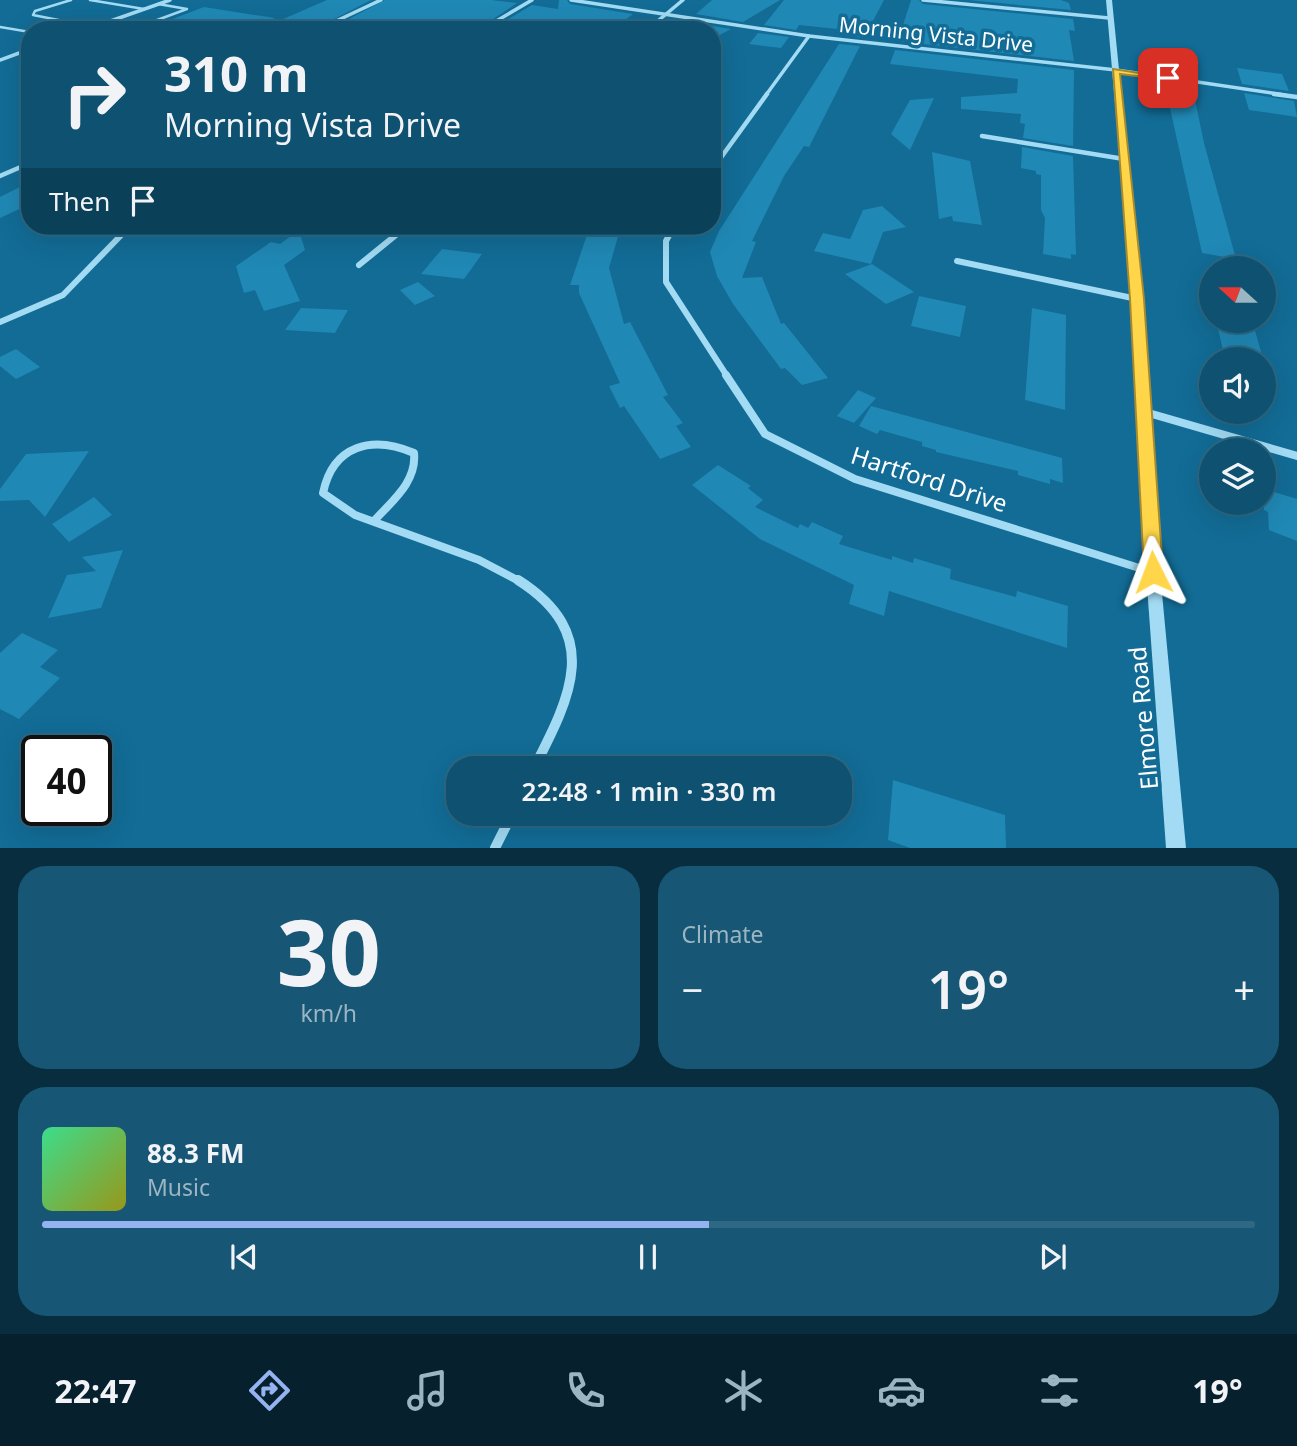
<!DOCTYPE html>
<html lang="en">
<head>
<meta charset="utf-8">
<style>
  :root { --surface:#0e5170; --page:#175775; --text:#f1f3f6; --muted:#9bb5c3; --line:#2e6883; --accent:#95b2f1 }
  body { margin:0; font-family:"Noto Sans",sans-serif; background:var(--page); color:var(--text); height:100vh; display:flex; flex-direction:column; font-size:26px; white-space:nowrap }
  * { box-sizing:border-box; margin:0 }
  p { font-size:23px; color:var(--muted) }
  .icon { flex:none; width:38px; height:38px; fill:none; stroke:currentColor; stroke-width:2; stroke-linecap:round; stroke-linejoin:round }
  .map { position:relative; height:848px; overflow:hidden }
  .drawer { display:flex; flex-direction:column; gap:18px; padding:18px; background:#082d3e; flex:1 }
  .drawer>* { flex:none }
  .hud { position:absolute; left:21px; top:21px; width:700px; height:214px; border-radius:28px; box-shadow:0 7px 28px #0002,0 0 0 2px var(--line); background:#0e5170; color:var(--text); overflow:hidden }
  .needle { width:46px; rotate:291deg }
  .tools { position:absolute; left:1199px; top:256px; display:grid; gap:14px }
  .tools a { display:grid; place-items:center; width:77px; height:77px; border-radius:50%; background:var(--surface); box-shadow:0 7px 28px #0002,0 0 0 2px var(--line); font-size:35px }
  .speed { position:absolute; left:21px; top:735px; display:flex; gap:14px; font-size:35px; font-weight:700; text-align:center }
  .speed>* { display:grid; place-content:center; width:91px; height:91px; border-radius:50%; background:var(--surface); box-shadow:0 7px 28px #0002,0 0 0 2px var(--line); line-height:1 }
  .speed .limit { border:4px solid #111; border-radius:10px; background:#fff; color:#111 }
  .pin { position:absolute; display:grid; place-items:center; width:60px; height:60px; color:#fff; margin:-30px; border-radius:14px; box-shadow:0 4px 10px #0006 }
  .me { position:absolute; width:77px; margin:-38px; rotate:357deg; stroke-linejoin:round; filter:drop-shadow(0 0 5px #0008) }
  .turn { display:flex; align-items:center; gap:24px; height:147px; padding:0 28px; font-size:32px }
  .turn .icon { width:91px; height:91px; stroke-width:2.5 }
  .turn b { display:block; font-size:49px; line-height:60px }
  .then { display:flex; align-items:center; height:66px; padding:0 28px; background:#0003; gap:14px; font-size:26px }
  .big { font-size:52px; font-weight:600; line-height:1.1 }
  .drawer .card { flex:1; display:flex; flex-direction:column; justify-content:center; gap:10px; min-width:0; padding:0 24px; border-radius:28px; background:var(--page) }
  .drawer .dial { align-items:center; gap:0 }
  .dial b { font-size:91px; line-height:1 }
  .song { display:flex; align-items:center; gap:21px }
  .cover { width:84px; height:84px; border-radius:10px; background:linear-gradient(135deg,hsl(150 70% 55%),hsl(60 70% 35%)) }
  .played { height:7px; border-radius:4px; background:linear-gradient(90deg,var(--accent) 55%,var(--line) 55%) }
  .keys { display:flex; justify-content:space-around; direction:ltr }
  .heat { display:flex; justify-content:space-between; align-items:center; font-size:38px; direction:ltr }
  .drawer .tiles { flex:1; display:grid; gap:18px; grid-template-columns:1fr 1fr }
  .card:last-child { grid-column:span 2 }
  .trip { position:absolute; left:446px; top:756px; width:406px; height:70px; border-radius:28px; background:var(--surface); box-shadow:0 7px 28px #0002,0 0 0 2px var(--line); font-weight:600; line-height:70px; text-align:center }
  .tabs { display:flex; height:112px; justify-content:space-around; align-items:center; background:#06202d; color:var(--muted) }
  .tabs .icon { width:49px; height:49px }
  .tabs .active { color:var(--accent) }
  .tabs b { font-size:32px; color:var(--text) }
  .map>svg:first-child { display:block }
  .building { fill:#2088b5 }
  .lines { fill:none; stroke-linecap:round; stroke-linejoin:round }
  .service { stroke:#a2dbf3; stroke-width:2.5 }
  .minor-far4 { stroke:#a2dbf3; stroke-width:3.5 }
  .minor-far3 { stroke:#a2dbf3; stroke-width:4.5 }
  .minor-far2 { stroke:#a2dbf3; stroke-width:6 }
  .minor-far1 { stroke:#a2dbf3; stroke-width:8 }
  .minor { stroke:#a2dbf3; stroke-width:10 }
  .tertiary { fill:#a2dbf3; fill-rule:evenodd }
  .route { fill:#ffd54a; stroke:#a68a30; stroke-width:2 }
  .labels { text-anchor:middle; stroke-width:7; stroke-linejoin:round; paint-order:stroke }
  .far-street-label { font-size:21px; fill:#fff; stroke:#126c96 }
  .street-label { font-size:24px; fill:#fff; stroke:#126c96 }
</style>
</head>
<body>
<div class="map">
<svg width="1297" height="848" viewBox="0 0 1297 848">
  <rect width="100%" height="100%" fill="#126c96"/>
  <!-- building -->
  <g class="building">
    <path d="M327,0h44l-58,30 -164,-2 55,-21 70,11v5z"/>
    <path d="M385,0h106l26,3 -40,27h-149z"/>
    <path d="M559,0h8l3,4 63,10 -21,16h-122l42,-25 26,4z"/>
    <path d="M712,0h68l-37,22 -47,-8z"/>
    <path d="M784,0h100l-20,38 -20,-3 3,-5 -48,-5 -3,5 -32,-5z"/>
    <path d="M911,0h8l4,4 150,15 2,12 -6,-1 5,31 -176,-20z"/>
    <path d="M968,0h93l8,3 2,7z"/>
    <path d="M688,22l43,7 -19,10v-9h-33z"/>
    <path d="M758,33l31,4 -8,11 -32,-4z"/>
    <path d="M839,44l21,2 -51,101 -5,-1 -20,30 -32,65 4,1 -14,36 20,-1 19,47 3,-1 44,55 -26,7 -17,-17 -4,1 -48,-65 -16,-28 -7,-24 9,-21z"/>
    <path d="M895,50l179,20 -1,76 -50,-8 2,-14 -5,-1 1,-9 -60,-5v-12l56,-4 1,-14 -128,-15z"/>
    <path d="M1162,56l21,3 6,17 -27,-4z"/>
    <path d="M1237,68l45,6 7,17 -47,-7z"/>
    <path d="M1164,81l28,5 12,57 32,116 -34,-6z"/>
    <path d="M1244,93l50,8 3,16 -48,-7z"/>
    <path d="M934,98l-24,52 -19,-16 19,-34z"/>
    <path d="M1022,147l51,9 3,99 -5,-1v5l-28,-5 2,-36 -4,-8v-35l-5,-1v-3l-15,-3z"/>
    <path d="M932,152l38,9 12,64 -29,-4 -1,-5 -13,3z"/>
    <path d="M30,182v22l-30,14v-21z"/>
    <path d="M882,206l24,21 -23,5 -12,32 -57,-13 9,-18 27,6 13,-29z"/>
    <path d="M590,226h31l-12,42 15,56 6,-2 38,73 -5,2 20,26 -7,3 15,21 -31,12 -36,-53 -4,2 -11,-22 11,-3 -41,-90v-8h-9z"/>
    <path d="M299,230l6,20 -21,15 16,36 -36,10 -9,-21 -11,3 -8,-27 35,-24 9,2z"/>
    <path d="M442,249l40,5 -18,25 -43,-5z"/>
    <path d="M872,264l42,28 -28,12 -41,-30z"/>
    <path d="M418,282l17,14 -20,9 -15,-15z"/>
    <path d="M919,296l47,10 -6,31 -49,-11z"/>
    <path d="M301,308l47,2 -13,23 -50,-3z"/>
    <path d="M1032,308l34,7 -1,95 -40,-10z"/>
    <path d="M1216,320h36l11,39h-38z"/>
    <path d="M16,349l24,18 -24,12 -16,-13v-9z"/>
    <path d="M858,390l18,8 -22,25 -17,-7z"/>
    <path d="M871,406l191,52 1,25 -13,-4v5l-32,-9v-4l-82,-19v-2l-14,-4v-4l-42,-12 -3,4 -18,-8z"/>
    <path d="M89,451l-44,66 -16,-17 -29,1v-12l26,-35z"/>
    <path d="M718,465l33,21 -3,2 15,12 -8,7 43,21 2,-4 8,4 4,-6 31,14 -4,8 53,16v-4l21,7 1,-5 37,11 -1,10 66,18 1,-6 51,15 -1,42 -178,-57 -5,25 -35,-12 5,-19 -94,-46 -68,-54z"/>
    <path d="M1264,489l33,10v42l-28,-11 -1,-18 -4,-2z"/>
    <path d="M94,497l18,18 -43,27 -17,-18z"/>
    <path d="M123,550l-22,58 -53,10 19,-43 29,-4 -14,-14z"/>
    <path d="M22,633l36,17 -18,17 20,11 -41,41 -19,-10v-56z"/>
    <path d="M893,780l112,35 1,33h-96l-22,-8z"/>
  </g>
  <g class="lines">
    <!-- service -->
    <g class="service">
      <path d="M71,0l-36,11 -2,4 61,12"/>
      <path d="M90,0l54,9"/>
      <path d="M0,27l30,5"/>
      <path d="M130,30l57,-21 -29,-5"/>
    </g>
    <!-- minor-far4 -->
    <g class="minor-far4">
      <path d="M571,0l238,36 307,34 169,25"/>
      <path d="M923,0l186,18"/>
      <path d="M85,30l85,-30"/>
      <path d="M317,30l64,-30"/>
      <path d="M481,30l51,-30"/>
      <path d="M647,30l36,-30"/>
      <path d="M0,60l30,-11"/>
      <path d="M766,95l43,-59"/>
    </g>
    <!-- minor-far3 -->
    <g class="minor-far3">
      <path d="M1274,94l23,3"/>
      <path d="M982,136l142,23"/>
      <path d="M712,170l55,-76"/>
      <path d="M0,176l30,-13"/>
    </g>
    <!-- minor-far2 -->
    <g class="minor-far2">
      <path d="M674,226l-8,15v41l61,94"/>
      <path d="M957,261l180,38"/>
      <path d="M359,265l48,-39"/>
      <path d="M0,322l63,-27 67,-69"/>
    </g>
    <!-- minor-far1 -->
    <g class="minor-far1">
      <path d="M726,375l39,59 90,45 297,93"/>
      <path d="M1145,412l152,44"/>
      <path d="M374,521c18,-20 43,-39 40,-68 -42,-18 -81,-8 -91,40l32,22 124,45 42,22"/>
    </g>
    <!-- minor -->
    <g class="minor">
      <path d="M518,580c85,54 53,116 16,188"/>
      <path d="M495,848l17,-34"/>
    </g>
    <!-- tertiary -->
    <path class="tertiary" d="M1106,0h6l30,299 18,273 26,276h-20l-20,-276 -14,-273z"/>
  </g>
  <!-- route -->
  <path class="route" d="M1113,69l59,9 -4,2 -48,-6 24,225 19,273 -3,6h-14l-2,-6 -14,-273z"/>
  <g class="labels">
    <!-- far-street labels -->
    <g class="far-street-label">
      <text transform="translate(936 35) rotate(6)" y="7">Morning Vista Drive</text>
    </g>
    <!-- street labels -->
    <g class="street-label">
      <text transform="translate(929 480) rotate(18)" y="8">Hartford Drive</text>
      <text transform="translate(1144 718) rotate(-95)" y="8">Elmore Road</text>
    </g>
  </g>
</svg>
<div class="tools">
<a><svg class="needle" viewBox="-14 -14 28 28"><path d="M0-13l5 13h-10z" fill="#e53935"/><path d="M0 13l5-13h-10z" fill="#9bb5c3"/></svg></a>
<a><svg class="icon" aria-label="sound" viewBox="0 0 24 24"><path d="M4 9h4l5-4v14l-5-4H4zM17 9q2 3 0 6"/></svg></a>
<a><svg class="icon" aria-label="layers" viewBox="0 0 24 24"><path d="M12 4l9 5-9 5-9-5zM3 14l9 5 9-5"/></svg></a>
</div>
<div class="speed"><div class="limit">40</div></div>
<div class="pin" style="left:1168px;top:78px;background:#d93025"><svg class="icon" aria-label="arrive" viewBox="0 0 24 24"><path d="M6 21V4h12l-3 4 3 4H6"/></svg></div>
<svg class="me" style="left:1153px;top:572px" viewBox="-20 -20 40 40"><path d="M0-17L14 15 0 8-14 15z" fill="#ffd54a" stroke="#fff" stroke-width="4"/></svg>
<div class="trip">22:48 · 1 min · 330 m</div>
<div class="hud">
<div class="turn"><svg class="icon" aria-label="right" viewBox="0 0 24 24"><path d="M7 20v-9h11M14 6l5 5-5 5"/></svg><div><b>310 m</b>Morning Vista Drive</div></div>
<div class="then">Then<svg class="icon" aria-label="arrive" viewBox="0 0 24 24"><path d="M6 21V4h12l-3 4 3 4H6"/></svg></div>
</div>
</div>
<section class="drawer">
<div class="tiles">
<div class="card dial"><b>30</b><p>km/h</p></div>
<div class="card"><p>Climate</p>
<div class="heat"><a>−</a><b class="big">19°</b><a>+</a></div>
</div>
<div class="card">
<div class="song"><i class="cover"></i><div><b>88.3 FM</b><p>Music</p></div></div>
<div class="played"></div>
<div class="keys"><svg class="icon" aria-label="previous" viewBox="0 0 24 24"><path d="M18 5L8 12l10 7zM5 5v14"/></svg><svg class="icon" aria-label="pause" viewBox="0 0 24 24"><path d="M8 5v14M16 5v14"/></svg><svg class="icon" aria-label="next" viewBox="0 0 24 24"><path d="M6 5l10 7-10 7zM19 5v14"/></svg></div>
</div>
</div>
</section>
<nav class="tabs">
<b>22:47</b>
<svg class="icon active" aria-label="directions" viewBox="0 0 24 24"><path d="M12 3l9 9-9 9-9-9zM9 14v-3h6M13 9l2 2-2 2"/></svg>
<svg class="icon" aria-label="music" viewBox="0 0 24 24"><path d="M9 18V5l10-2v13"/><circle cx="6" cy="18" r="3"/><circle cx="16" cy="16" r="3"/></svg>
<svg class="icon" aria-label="phone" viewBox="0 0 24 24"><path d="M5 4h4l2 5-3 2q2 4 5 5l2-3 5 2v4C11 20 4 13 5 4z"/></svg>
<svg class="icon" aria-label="climate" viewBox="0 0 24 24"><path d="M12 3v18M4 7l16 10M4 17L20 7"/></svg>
<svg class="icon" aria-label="car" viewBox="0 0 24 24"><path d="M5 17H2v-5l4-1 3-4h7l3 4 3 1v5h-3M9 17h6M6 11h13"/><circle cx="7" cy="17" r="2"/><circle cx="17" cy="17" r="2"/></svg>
<svg class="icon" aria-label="filters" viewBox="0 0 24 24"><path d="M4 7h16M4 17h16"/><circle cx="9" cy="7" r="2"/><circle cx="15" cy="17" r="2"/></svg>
<b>19°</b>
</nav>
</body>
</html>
